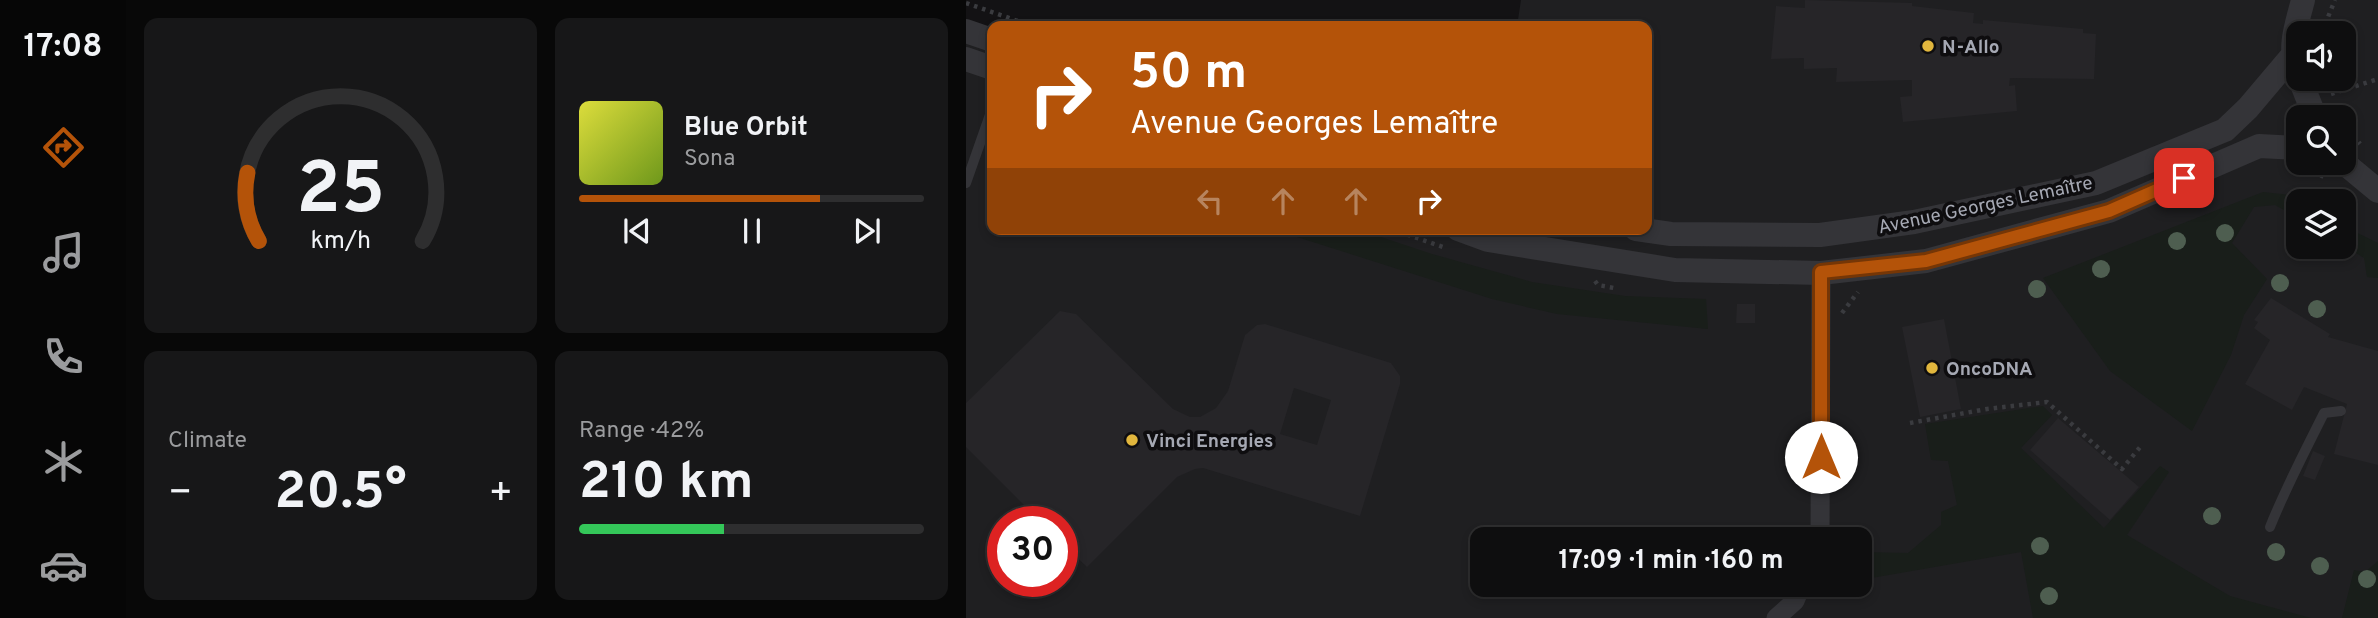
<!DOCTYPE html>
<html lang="en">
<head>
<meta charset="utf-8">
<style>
  :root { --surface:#0e0e0f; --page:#171718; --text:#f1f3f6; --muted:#9b9c9e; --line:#2e2e2f; --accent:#b45309 }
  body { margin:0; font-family:Overpass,sans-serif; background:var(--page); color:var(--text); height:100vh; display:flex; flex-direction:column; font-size:26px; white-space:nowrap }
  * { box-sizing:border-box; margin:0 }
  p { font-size:23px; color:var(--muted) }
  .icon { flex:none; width:38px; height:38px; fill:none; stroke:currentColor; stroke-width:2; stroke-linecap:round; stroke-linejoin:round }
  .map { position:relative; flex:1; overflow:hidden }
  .details { display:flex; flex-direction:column; gap:18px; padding:18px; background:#080808; width:840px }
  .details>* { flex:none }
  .hud { position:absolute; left:21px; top:21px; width:665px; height:214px; border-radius:14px; box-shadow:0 4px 10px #0003,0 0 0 2px var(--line); background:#b45309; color:#fff; overflow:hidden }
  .tools { position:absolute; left:1320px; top:21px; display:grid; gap:14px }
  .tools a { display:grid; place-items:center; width:70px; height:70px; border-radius:14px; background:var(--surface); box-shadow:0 4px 10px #0003,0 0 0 2px var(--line); font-size:35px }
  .speed { position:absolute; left:21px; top:506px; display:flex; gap:14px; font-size:35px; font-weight:700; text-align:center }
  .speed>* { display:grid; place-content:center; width:91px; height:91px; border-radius:50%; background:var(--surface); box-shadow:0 4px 10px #0003,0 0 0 2px var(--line); line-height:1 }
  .speed .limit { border:10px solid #d22; background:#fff; color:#111 }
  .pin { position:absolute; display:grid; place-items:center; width:60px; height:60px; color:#fff; margin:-30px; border-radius:14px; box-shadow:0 4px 10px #0006 }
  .me { position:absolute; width:77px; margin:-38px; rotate:0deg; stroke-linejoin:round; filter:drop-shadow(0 0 5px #0008) }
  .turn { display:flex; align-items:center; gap:24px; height:147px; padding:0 28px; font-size:32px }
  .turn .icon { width:91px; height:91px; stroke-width:2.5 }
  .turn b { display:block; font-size:49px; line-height:60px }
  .lanes { display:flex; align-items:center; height:66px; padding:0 28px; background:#0003; justify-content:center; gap:35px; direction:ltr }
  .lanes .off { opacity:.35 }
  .big { font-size:52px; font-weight:700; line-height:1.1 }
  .details .tile { flex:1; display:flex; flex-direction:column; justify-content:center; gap:10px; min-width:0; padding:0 24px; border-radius:14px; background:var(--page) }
  .details .dial { align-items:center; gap:0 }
  .dial svg { height:182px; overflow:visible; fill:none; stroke:var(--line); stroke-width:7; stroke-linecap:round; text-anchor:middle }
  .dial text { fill:var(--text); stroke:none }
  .song { display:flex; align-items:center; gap:21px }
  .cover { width:84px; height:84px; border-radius:10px; background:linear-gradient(135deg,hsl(60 70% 55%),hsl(80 70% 35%)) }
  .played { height:7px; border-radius:4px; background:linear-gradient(90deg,var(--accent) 70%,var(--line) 70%) }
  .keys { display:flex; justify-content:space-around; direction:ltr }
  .heat { display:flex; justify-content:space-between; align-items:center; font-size:38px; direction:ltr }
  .charge { height:10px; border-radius:5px; background:linear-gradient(90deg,#34c759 42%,var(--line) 0) }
  .details .tiles { flex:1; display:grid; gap:18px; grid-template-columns:repeat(2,1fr) }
  .trip { position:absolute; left:504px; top:527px; width:402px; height:70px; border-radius:14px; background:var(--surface); box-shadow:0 4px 10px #0003,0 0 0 2px var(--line); font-weight:700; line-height:70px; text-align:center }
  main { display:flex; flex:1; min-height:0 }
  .tabs { display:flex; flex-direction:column; width:126px; justify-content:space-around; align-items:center; background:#060606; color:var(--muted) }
  .tabs .icon { width:49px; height:49px }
  .tabs .current { color:var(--accent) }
  .tabs b { font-size:32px; color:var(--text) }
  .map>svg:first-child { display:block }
  .built { fill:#1f1f21; fill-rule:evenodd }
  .green { fill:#191e1a }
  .building { fill:#262528; fill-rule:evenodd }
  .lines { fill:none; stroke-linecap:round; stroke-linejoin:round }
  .path { stroke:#3a3b3f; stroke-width:4.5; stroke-dasharray:3.5 5; stroke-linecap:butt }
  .service { stroke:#343438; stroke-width:10 }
  .minor { stroke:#343438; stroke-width:19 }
  .tertiary { stroke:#343438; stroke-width:24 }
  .tree { fill:#4e5e50 }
  .route-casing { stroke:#753606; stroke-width:18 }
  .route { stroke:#b45309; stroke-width:12 }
  .poi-dot { fill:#e1b63d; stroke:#0e0d0f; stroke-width:2.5 }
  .labels { text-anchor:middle; stroke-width:7; stroke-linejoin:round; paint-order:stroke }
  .poi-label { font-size:19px; font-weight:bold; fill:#a5a8b3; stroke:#0e0d0f; text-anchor:start }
  .street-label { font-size:19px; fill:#a5a8b3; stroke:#0e0d0f }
</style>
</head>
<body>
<main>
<nav class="tabs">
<b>17:08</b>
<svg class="icon current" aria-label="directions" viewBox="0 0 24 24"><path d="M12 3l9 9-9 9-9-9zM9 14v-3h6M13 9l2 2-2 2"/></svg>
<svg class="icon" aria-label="music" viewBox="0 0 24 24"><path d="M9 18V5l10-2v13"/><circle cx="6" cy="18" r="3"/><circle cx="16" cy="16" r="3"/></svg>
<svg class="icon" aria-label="phone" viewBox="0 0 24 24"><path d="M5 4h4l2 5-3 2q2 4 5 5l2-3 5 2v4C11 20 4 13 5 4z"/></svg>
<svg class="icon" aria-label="climate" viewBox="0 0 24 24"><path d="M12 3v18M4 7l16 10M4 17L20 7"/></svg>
<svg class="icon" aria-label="car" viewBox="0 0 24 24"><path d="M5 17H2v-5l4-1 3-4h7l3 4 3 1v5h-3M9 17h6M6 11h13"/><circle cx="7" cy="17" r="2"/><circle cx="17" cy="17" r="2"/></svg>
</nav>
<section class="details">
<div class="tiles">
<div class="tile dial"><svg viewBox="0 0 100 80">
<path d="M14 69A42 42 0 1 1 86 69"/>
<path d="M14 69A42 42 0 0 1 9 39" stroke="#b45309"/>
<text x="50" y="56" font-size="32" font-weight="700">25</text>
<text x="50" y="72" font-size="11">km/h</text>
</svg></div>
<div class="tile">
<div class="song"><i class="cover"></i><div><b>Blue Orbit</b><p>Sona</p></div></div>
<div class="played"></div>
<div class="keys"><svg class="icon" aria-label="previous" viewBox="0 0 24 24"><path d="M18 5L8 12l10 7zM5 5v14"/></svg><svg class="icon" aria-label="pause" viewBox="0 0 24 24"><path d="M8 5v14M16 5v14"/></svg><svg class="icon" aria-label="next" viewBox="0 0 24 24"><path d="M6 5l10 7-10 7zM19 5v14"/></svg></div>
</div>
<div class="tile"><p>Climate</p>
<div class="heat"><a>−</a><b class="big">20.5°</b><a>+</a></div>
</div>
<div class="tile"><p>Range · 42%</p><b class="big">210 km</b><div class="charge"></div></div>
</div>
</section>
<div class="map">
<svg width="1412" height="618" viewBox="0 0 1412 618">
  <rect width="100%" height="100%" fill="#131214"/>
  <!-- built -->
  <path class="built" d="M555,0h857v618h-1412v-587l26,9v189h655v-203h-130zM1332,33h45v46h-45zM1332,117h45v46h-45zM1332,201h45v46h-45zM37,522h59v59h-59zM516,539h378v45h-378z"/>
  <!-- green -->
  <g class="green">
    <path d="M1297,192l36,4 12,5h-13v17l-23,-13 -21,2 -22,36 35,36 -23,36 -13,40 -39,76 -82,-60 -67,-93z"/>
    <path d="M1377,226l35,17v35l-11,-1 -3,-19 -21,-13z"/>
    <path d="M306,229h85l75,25 100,28 93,14 81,3 2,30 -151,-15 -65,-15z"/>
    <path d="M1077,406l9,9 -31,33 83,80 56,-62 9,6 -42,63 103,61 81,22h-278l-12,-66 -161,28v-28l48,1 33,-28v-13l16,-7 -9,-44 -17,-1 -6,-36z"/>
    <path d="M1412,561v57h-36l12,-48 11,2z"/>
  </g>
  <!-- building -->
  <g class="building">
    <path d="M839,0l107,3v3l62,7 -1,10 10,1v-4l100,9v4l13,1 -2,45 -84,-1 -1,8 6,-1 2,26 -114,11 -3,-25 12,-1v-16l-76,2 1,-14 -33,1v-11l-33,1 5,-53 29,2z"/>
    <path d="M1305,298l59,36 -2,3 50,14v114l-44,-11 13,-50 -43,-17 -12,23 -47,-26 25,-44 -16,-12 4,-6 -4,-2z"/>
    <path d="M771,304h18v19h-19z"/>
    <path d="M94,311l16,3 97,95 17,8h10l16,-9 12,-17 17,-56 12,-10 8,-1 126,39 9,13v8l-40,132 -157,-48 -8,1 -18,8 -90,90 -25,-24v-21h-21l-75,-75v-44zM328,388l37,12 -14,45 -37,-11z"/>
    <path d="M978,319l17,90 -41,8 -18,-90z"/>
    <path d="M1092,418l81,69 -29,33 -80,-70z"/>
    <path d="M1347,451l12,5 -10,24 -12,-4z"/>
  </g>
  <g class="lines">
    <!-- path -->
    <g class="path">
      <path d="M0,3l66,23"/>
      <path d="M1359,33l1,-11 9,-22"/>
      <path d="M1365,94l47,-15"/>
      <path d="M1377,122l17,22"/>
      <path d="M1339,168l21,10"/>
      <path d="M425,229l52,18"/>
      <path d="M629,281l3,4 16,3 1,-4"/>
      <path d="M876,313l16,-21"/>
      <path d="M944,423l77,-14 60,-7 75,67 19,-23"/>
    </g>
    <!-- service -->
    <g class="service">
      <path d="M0,183l26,-74"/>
      <path d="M1304,527c16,-40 35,-76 54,-114l17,-2"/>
    </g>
    <!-- minor -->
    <g class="minor">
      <path d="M854,539l1,-266"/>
      <path d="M810,618l19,-17 7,-17"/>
    </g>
    <!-- tertiary -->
    <g class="tertiary">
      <path d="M0,31l26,9"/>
      <path d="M0,59l26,9"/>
      <path d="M1331,70c-9,-24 0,-46 6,-70"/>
      <path d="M1334,79l15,38"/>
      <path d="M1377,162l35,29"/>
      <path d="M492,229l30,11 187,30 146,3 105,-12 183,-50 150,-65 39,2"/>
      <path d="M670,229l35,5 149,1 94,-13 182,-39 129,-53 23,-22 44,-52"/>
    </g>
  </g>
  <!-- trees -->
  <g class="tree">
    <circle cx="1259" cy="233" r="9"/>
    <circle cx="1211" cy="241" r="9"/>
    <circle cx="1135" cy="269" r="9"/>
    <circle cx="1314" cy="283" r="9"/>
    <circle cx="1071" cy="289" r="9"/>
    <circle cx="1351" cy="309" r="9"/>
    <circle cx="1246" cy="516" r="9"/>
    <circle cx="1074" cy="546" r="9"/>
    <circle cx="1310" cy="552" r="9"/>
    <circle cx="1354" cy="566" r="9"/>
    <circle cx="1401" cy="579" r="9"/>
    <circle cx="1083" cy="596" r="9"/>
  </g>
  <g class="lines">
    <!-- route casing -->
    <g class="route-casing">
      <path id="route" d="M855,457v-185l105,-11 183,-50 75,-33"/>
    </g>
    <!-- route -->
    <use href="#route" class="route"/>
  </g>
  <!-- markers -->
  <g class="poi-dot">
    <circle cx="962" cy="46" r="7"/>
    <circle cx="966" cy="368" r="7"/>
    <circle cx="166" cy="440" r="7"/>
  </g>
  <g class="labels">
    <!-- poi labels -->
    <g class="poi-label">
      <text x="976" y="53">N-Allo</text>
      <text x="980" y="375">OncoDNA</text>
      <text x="180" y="447">Vinci Energies</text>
    </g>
    <!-- street labels -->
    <g class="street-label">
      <text transform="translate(1019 204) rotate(-12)" y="7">Avenue Georges Lemaître</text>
    </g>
  </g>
</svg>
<div class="tools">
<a><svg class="icon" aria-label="sound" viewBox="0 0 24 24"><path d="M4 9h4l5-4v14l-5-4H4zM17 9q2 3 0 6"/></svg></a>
<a><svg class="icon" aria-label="search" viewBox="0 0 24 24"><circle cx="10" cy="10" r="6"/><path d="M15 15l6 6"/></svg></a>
<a><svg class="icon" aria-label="layers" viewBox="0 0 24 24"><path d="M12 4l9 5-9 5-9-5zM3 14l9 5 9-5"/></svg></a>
</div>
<div class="speed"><div class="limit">30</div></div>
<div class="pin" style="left:1218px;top:178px;background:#d93025"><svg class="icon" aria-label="arrive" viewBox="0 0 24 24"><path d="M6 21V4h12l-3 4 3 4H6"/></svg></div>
<svg class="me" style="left:855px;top:457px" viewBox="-20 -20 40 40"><circle r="19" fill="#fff"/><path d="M0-13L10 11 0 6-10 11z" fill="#b45309"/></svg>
<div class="trip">17:09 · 1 min · 160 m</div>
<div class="hud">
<div class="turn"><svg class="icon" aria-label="right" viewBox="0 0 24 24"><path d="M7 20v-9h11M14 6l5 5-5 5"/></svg><div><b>50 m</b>Avenue Georges Lemaître</div></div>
<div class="lanes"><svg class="icon off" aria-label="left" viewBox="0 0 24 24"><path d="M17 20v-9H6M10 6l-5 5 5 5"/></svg><svg class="icon off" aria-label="ahead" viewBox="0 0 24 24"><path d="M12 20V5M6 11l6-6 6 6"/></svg><svg class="icon off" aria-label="ahead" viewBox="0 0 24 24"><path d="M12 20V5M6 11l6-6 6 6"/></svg><svg class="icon" aria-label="right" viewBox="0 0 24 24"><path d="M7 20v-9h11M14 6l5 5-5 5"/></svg></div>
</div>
</div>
</main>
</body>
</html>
